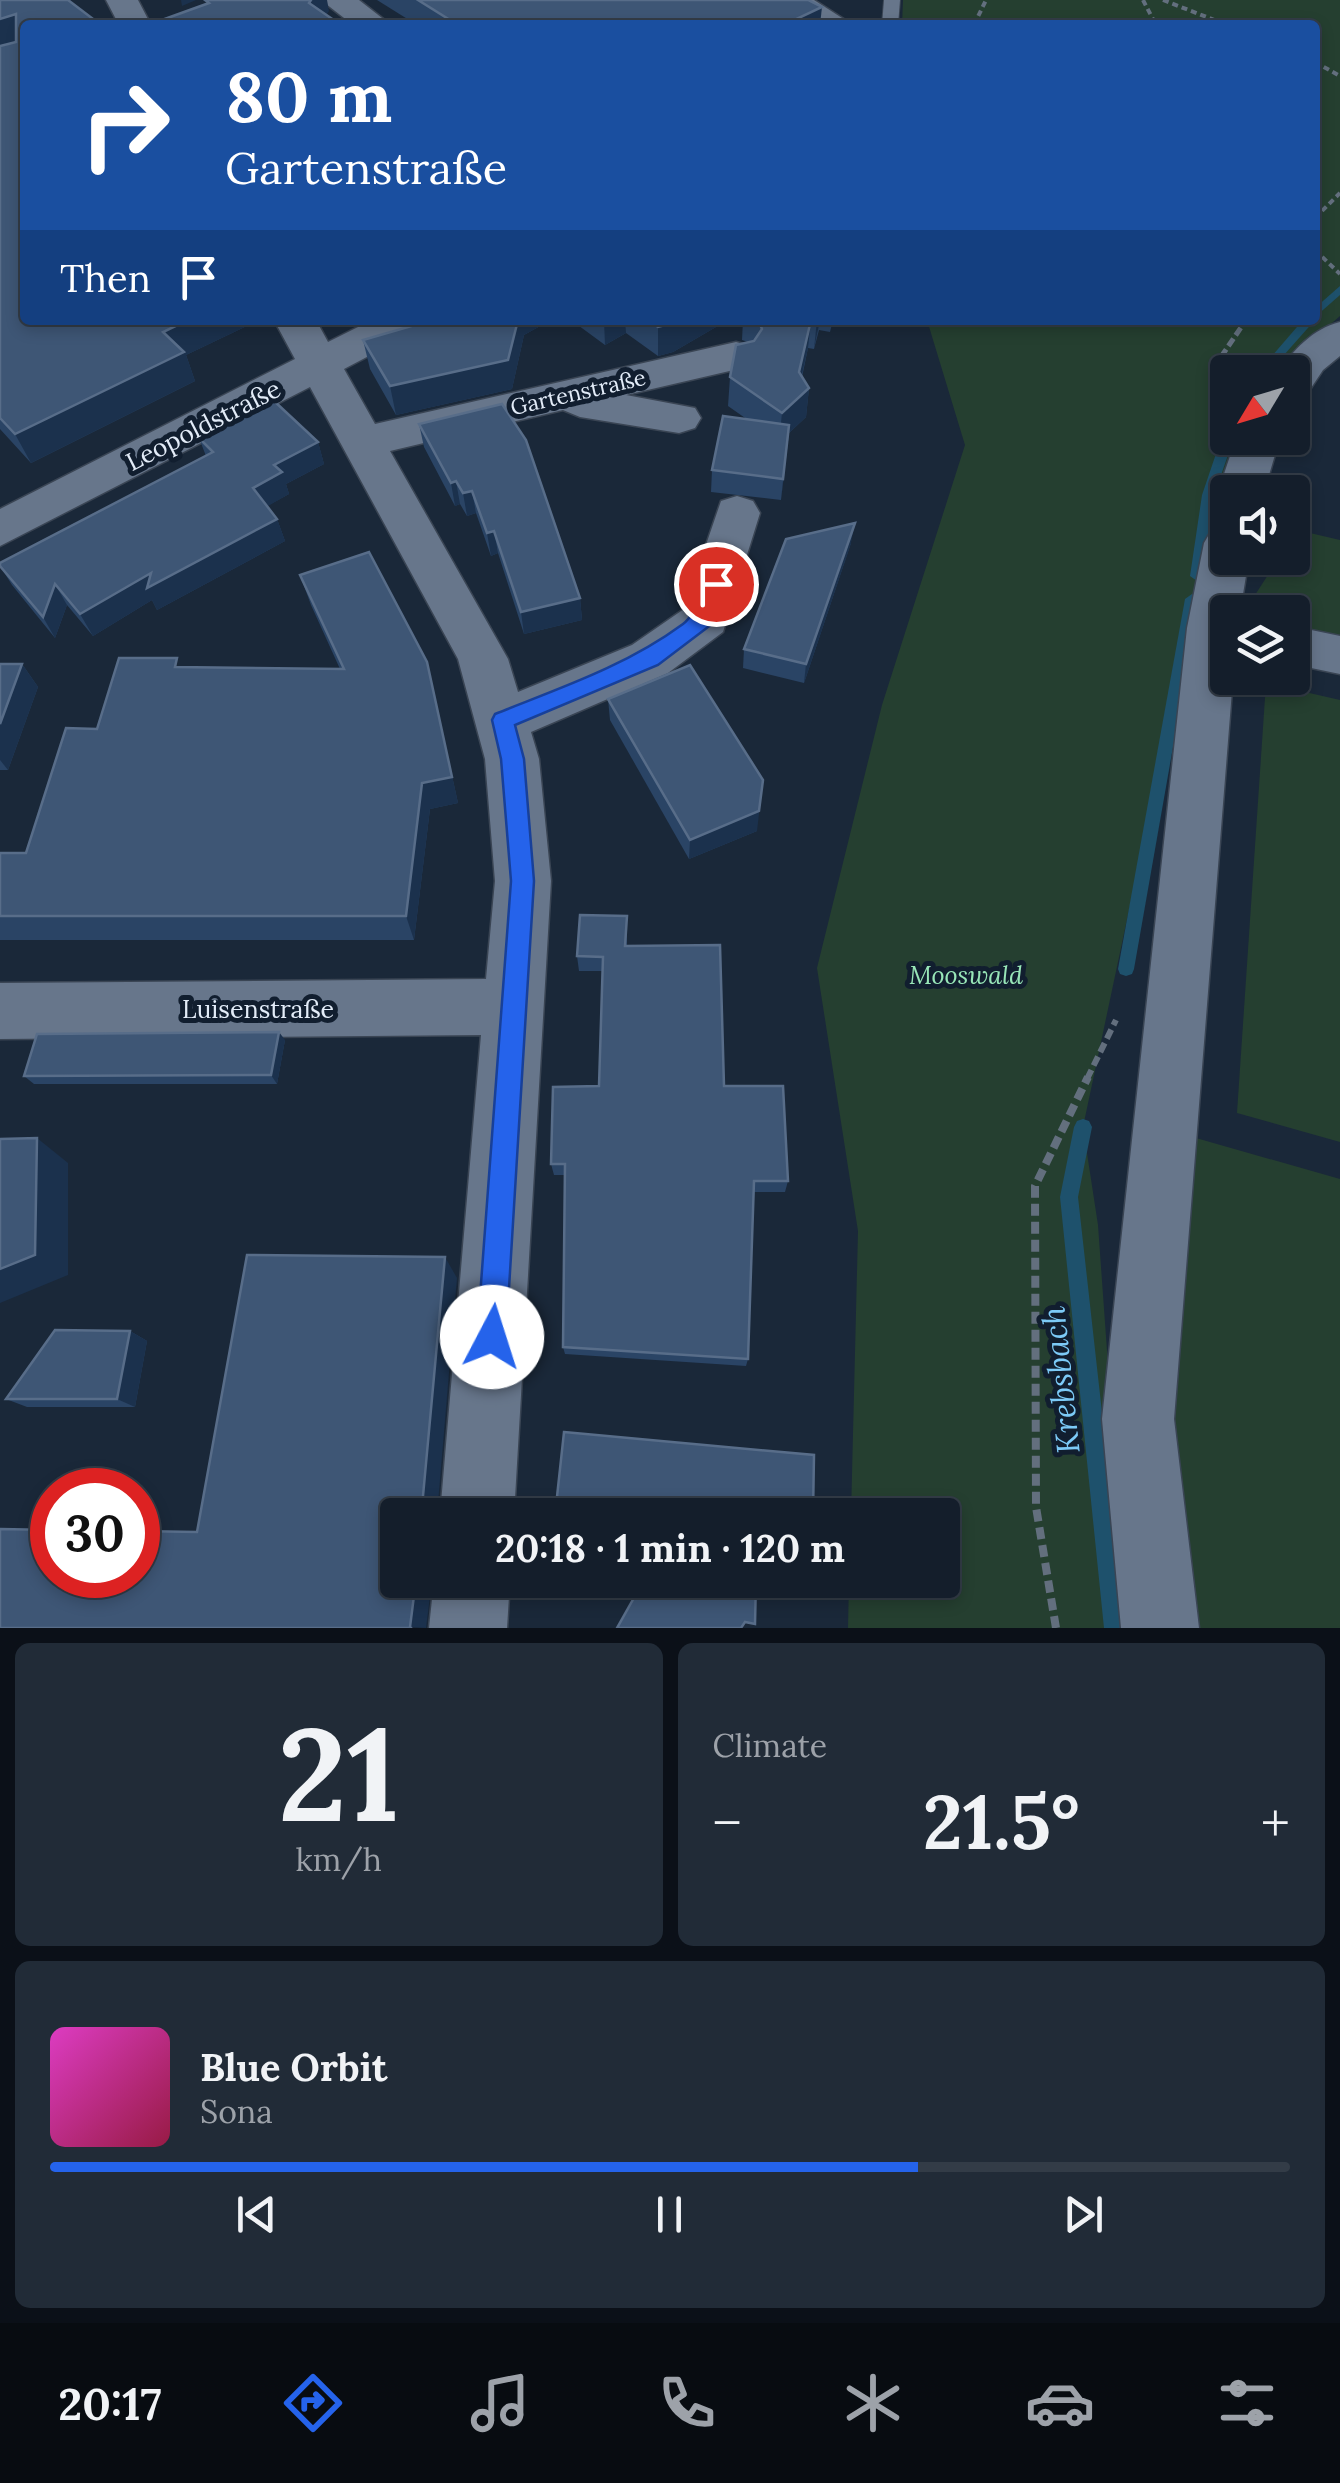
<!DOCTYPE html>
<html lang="en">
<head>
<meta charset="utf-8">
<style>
  :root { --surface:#141e2b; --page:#212b37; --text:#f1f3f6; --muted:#9da2a9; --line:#333c47; --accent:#2563eb }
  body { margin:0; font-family:Lora,serif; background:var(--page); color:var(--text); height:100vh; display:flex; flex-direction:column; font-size:38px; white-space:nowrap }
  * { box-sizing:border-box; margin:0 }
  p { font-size:32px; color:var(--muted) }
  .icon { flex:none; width:55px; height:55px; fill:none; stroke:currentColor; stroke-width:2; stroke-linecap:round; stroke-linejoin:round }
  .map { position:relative; height:1628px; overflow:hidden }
  .panel { display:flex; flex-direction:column; gap:15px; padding:15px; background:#0b1018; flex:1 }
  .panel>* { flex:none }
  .hud { position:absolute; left:20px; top:20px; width:1300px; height:305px; border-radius:10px; box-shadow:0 5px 15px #0003,0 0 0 2px var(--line); background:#1a4fa0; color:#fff; overflow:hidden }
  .needle { width:65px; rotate:232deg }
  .controls { position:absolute; left:1210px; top:355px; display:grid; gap:20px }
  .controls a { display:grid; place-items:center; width:100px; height:100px; border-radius:10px; background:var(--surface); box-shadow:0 5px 15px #0003,0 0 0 2px var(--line); font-size:50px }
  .speed { position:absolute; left:30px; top:1468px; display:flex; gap:20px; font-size:50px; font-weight:700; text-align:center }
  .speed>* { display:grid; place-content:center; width:130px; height:130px; border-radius:50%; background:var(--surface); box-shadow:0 5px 15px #0003,0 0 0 2px var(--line); line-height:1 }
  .speed .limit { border:15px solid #d22; background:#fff; color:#111 }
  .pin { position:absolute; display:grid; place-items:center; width:85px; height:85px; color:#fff; margin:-42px; border:5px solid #fff; border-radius:50%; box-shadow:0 2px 10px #0007 }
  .me { position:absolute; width:110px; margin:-55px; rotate:5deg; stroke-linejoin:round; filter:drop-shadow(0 0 8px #0008) }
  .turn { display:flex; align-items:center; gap:35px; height:210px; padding:0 40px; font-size:45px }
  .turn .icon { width:130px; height:130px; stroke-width:2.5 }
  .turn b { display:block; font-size:70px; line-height:85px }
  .then { display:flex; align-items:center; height:95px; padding:0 40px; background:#0003; gap:20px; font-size:38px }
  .big { font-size:75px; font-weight:700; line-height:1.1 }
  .panel .tile { flex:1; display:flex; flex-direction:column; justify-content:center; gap:15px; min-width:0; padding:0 35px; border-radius:15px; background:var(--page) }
  .panel .dial { align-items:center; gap:0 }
  .dial b { font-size:130px; line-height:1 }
  .song { display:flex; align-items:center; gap:30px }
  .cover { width:120px; height:120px; border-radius:15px; background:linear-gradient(135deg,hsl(310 70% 55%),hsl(340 70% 35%)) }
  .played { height:10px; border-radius:5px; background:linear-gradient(90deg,var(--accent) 70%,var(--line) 70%) }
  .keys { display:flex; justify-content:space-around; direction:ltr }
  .heat { display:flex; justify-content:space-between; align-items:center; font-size:55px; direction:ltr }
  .panel .tiles { flex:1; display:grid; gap:15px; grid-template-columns:1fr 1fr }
  .tile:last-child { grid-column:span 2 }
  .trip { position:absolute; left:380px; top:1498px; width:580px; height:100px; border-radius:10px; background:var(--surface); box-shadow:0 5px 15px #0003,0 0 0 2px var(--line); font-weight:700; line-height:100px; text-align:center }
  .tabs { display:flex; height:160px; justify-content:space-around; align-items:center; background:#080c11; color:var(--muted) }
  .tabs .icon { width:70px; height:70px }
  .tabs .selected { color:var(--accent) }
  .tabs b { font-size:45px; color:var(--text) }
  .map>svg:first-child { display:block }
  .green { fill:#253f30 }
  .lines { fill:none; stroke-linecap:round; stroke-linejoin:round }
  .stream { fill:#1e516c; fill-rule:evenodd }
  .lane-casing { stroke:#3a4554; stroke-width:2 }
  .street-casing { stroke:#3a4554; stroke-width:3 }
  .path-far3 { stroke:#636f7e; stroke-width:4; stroke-dasharray:6 4; stroke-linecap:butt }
  .path-far2 { stroke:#636f7e; stroke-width:5; stroke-dasharray:9 4; stroke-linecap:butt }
  .path-far1 { stroke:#636f7e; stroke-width:6; stroke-dasharray:10 5; stroke-linecap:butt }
  .path { stroke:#636f7e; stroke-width:8; stroke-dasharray:12 6; stroke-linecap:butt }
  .lane { fill:#67768b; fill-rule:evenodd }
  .street { fill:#67768b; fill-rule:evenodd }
  .wall { fill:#2a4465 }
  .shaded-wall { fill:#1b314d }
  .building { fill:#3e5675; stroke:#586d89; stroke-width:2.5 }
  .route { fill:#2563eb; stroke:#184099; stroke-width:2.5 }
  .labels { text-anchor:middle; stroke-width:10; stroke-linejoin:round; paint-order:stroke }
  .far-street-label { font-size:22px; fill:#e3ecf8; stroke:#111e2f }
  .street-label { font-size:25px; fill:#e3ecf8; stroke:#111e2f }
  .park-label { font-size:25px; font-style:italic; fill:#98e6b8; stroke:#111e2f }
  .near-water-label { font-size:32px; font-style:italic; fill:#7ccaf7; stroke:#111e2f }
</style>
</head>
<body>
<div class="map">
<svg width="1340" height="1628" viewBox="0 0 1340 1628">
  <rect width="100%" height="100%" fill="#1a2839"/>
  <!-- green -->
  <g class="green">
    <path d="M903,0h437v316l-38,33 -17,23h-57v66h10l-34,118 -121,571 15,98 17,237 32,166h-299l1,-48h93v-65h-91l7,-284 -41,-263 65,-263 83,-260 -38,-125h388v-295h-413z"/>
    <path d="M1297,530l43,10v101l-47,-10 -1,-19h-48l35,-54h13z"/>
    <path d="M1266,683l74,17v442l-103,-29z"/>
    <path d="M1189,1136l151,43v449h-164l-11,-217z"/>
  </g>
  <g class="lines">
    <!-- stream -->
    <g class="stream">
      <path d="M1340,286v9l-25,22v-9z"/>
      <path d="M1303,320h12l-46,52h-11z"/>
      <path d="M1228,432v6h6l-20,57 -10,81 -7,5 -7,-5 12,-81 20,-59z"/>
      <path d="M1192,594l7,5 -65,370 -2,5 -6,2 -6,-2 -2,-5 67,-370z"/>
      <path d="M1083,1119l6,2 3,6 -14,70 48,431h-22l-44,-431 14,-70 3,-6z"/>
    </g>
    <!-- lane casing -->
    <g class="lane-casing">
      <path id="lane" d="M884,0h16l-2,25h-16z"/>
    </g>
    <!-- street casing -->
    <g class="street-casing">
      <g id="street">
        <path d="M106,0h32l13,25h-32z"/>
        <path d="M321,0h38l32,25h-38z"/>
        <path d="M773,0h41l39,25h-41z"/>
        <path d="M274,320h42l12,22 44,-22h54l-6,9 -76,40 31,55 361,-82 15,4 6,10 -6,10 -125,29 69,13 6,10 -6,10 -16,5 -99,-16 -17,-7 -173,41 118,208 10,33 114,-47 52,-36 37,-108 16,-5 16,5 7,12 -37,119 -55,41 -137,59 8,27 12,122 -37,634h-74l41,-480 -481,4v-56l486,-4 9,-98 -10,-122 -27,-100 -148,-272 -310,159v-37l295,-150z"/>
        <path d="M1340,322v34l-17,14 -16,24 -15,4v-26h-14c16,-22 34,-43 62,-50z"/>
        <path d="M1236,438h44l-16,54h-36v12l-10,-12z"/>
        <path d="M1228,526v32h21l-9,54h-12v66h5l-59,741 25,209h-78l-19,-209 85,-791 17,-85 7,-12z"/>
        <path d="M1292,626l48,10v38l-48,-10z"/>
        <path d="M434,1580h76l-3,48h-78z"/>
      </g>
    </g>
    <!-- path-far3 -->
    <g class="path-far3">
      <path d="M1143,0l13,25"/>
      <path d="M1163,0l64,25"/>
      <path d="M974,25l12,-25"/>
      <path d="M1315,62l25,14"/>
      <path d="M1315,218l25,-25"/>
      <path d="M1315,250l25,24"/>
    </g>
    <!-- path-far2 -->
    <path class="path-far2" d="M1216,422l7,-68 23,-34"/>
    <!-- path-far1 -->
    <path class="path-far1" d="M1087,1079l29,-59"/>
    <!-- path -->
    <path class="path" d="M1056,1628l-20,-121 -1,-321 53,-109"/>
    <!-- lane -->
    <use href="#lane" class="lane"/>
    <!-- street -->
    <use href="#street" class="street"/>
  </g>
  <!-- wall -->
  <g class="wall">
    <path d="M0,0l25,320h227l1,3 -67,32 9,26 -164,82 -31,-34z"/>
    <path d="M377,0h431l12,25h-403z"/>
    <path d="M413,320h138l-27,15 -12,54 -116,26 -26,-46 -7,-29 51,-15z"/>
    <path d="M571,320h157l-55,32 -15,4 -32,-23 -21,12z"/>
    <path d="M743,320h90l-3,12 -11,-2 -5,19 -6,-1 -6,29 7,11 -3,29 -17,16 -8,67 -70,-8 1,-22 36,-50 -20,-14 2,-29 18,-35 -6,-2z"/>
    <path d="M419,424l161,174 2,22 -58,14 -26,-81 -7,3 -15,-43 -9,3 -7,-12 -5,2 -31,-59z"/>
    <path d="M199,438l119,4 6,22 -38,20 3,10 -22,12 10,13 8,22 -128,69 -5,-10 -59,36 -26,-31 -12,33 -43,-53 -12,-19 206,-110z"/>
    <path d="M851,543l-47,140 -61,-15 1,-19z"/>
    <path d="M300,575l127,87 31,141 -28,6 -16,131h-414v-87h26l71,-124 85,-62 158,2 -29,-64z"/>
    <path d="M0,664h22l16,23 -30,83h-8z"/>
    <path d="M608,699l149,132 -68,28 -79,-139z"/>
    <path d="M627,916v30l97,140 64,95 -3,11h-31l-6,167 -2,7 -181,-12 -2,-7 2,-172h-11l-3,-11 48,-78 3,-115h-23l-2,-15z"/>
    <path d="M285,1040l-8,44h-243l-10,-8z"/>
    <path d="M130,1331l17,10 -12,66h-108l-21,-8z"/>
  </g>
  <!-- shaded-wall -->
  <g class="shaded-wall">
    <path d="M181,0h15l-14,6z"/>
    <path d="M311,0h16l2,11 -9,14 -11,-22z"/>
    <path d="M822,7l-2,18h-36z"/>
    <path d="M16,14l9,24 -25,13v-32z"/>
    <path d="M188,320h64l1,3 -67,32 9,26 -164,82 -16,-29 148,-102z"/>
    <path d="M518,320h33l-27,15 -12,54 -116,26 -6,-29z"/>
    <path d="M604,320h21l1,13 -21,12z"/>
    <path d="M679,320h49l-55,32 -15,4v-29z"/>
    <path d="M811,320l-3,28 -12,52 13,-12 -3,29 -17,16 -8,67 7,-67 -9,9 3,-29 17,-41z"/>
    <path d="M817,320h3l-6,29z"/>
    <path d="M318,442l6,22 -38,20 3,10 -28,16 -8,-22 21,-23z"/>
    <path d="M456,481l4,23 -5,2 -4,-23z"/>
    <path d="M472,491l4,22 -9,3 -4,-23z"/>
    <path d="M277,519l8,22 -128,69 -5,-10 -59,36 -13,-22 71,-41z"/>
    <path d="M855,523l-4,20 -47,140 2,-19z"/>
    <path d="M494,531l4,22 -7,3 -4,-23z"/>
    <path d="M55,584l12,21 -12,33 -12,-21z"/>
    <path d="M580,598l2,22 -58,14 -3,-22z"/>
    <path d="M427,662l31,141 -28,6 -16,131 -8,-24z"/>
    <path d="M22,664l16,23 -30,83 -8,-10v-36z"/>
    <path d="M763,780l-6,51 -68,28 1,-19z"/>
    <path d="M279,1032l6,8 -8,44 -6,-9z"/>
    <path d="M37,1138l31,25v112l-68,28v-34z"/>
    <path d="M445,1257l12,21 -20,237h-12l-3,-8z"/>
    <path d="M130,1331l17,10 -12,66 -18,-8z"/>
    <path d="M416,1580h16l-6,48 -16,-1z"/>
  </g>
  <!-- building -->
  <g class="building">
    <path d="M0,0h68l33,25h-76v295h163l-25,12 21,20 -169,82 -15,-16v-372l16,-4v-28l-16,5z"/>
    <path d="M205,0h106l-2,3 32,22h-193l61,-22z"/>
    <path d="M418,0h390l14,7 -38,18h-326z"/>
    <path d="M427,320h91l-10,40 -118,26 -27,-46 66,-19z"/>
    <path d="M648,320h31l-6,3 -15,4z"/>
    <path d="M758,320h53l-12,52 10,16 -27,25 -52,-36 6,-32 18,-4 8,-12z"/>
    <path d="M273,400l45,42 -44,23 8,7 -29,16 24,31 -130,69 4,-15 -71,41 -25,-30 -12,33 -43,-51v-3l213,-111 -14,-14z"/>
    <path d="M502,404l24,36 54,158 -59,14 -27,-81 -7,2 -15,-42 -9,2 -7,-12 -5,2 -32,-59z"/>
    <path d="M723,416l66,9 -6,54 -71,-9z"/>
    <path d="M855,523l-49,141 -62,-15 42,-110z"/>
    <path d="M369,552l58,110 25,115 -30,6 -16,133h-406v-63h26l40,-125 31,1 22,-71h58l-2,9 169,2 -44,-94z"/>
    <path d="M0,664h22l-22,60z"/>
    <path d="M690,665l73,115 -4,31 -69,29 -82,-141z"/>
    <path d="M580,915l47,1 -2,30 95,-1 4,141h59l5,95h-34l-6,178 -185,-12 2,-183h-14l2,-77 46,-1 4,-129 -26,-1z"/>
    <path d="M279,1032l-8,43 -247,1 13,-42z"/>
    <path d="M37,1138l-2,117 -35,14v-130z"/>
    <path d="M247,1255l198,2 -23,250 4,4 -1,4h-27v65h18l-6,47 1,1h-411v-99l52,1v45h86v-44l59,1z"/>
    <path d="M55,1330l75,1 -13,68h-111z"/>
    <path d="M564,1432l250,23 -1,60h-258z"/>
    <path d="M644,1580h112l-1,44 -10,-2 -4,6h-124z"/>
  </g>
  <!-- route -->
  <path class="route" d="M716,576l10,8 -14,40 -54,41 -143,60 9,34 10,122 -28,456 -4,10 -10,4 -11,-4 -4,-10 34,-456 -10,-122 -9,-39 3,-6c65,-26 131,-48 188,-90 17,-13 17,-43 33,-48z"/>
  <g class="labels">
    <!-- far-street labels -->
    <g class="far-street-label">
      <text transform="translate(578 392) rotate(-13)" y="8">Gartenstraße</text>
    </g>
    <!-- street labels -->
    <g class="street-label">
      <text transform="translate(203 425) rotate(-27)" y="9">Leopoldstraße</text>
      <text x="258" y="1018">Luisenstraße</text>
    </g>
    <!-- park labels -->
    <g class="park-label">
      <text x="966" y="984">Mooswald</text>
    </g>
    <!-- near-water labels -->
    <g class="near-water-label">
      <text transform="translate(1061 1380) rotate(-96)" y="11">Krebsbach</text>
    </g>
  </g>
</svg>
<div class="controls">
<a><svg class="needle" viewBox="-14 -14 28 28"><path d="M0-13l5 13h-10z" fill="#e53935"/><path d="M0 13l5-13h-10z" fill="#9da2a9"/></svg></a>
<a><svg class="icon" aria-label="sound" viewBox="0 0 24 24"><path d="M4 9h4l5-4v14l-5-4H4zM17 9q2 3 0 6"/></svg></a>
<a><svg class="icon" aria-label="layers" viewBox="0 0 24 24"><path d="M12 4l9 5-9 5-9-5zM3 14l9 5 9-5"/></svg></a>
</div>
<div class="speed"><div class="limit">30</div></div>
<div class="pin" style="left:716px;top:584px;background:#d93025"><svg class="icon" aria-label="arrive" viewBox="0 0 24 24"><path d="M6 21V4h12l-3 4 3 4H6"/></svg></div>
<svg class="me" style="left:492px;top:1337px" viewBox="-20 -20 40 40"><circle r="19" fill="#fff"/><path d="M0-13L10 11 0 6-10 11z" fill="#2563eb"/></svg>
<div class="trip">20:18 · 1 min · 120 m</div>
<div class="hud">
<div class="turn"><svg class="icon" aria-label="right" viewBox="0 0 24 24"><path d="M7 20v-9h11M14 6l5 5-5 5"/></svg><div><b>80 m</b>Gartenstraße</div></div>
<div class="then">Then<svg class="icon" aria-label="arrive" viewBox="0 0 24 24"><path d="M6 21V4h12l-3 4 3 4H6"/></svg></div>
</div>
</div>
<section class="panel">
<div class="tiles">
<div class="tile dial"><b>21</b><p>km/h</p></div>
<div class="tile"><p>Climate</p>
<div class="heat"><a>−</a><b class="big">21.5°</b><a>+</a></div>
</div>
<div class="tile">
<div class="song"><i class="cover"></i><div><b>Blue Orbit</b><p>Sona</p></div></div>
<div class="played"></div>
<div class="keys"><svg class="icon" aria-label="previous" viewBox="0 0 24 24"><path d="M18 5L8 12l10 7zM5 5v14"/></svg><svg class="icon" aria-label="pause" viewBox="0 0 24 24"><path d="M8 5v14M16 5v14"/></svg><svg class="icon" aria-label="next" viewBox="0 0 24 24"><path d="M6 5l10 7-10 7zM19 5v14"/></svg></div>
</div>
</div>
</section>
<nav class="tabs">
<b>20:17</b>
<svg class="icon selected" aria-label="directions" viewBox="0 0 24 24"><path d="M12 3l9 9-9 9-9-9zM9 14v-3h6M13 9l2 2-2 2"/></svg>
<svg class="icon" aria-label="music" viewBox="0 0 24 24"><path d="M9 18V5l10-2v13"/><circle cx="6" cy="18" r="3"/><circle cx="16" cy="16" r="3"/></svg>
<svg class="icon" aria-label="phone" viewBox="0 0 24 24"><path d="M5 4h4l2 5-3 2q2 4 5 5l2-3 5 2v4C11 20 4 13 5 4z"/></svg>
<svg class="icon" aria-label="climate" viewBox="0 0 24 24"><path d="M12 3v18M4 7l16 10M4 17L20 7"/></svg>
<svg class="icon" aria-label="car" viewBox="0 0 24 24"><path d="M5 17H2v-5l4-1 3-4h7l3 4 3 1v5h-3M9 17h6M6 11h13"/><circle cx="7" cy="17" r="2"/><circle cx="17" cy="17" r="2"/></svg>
<svg class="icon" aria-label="filters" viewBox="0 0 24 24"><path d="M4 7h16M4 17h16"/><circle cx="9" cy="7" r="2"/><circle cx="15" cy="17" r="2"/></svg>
</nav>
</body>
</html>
